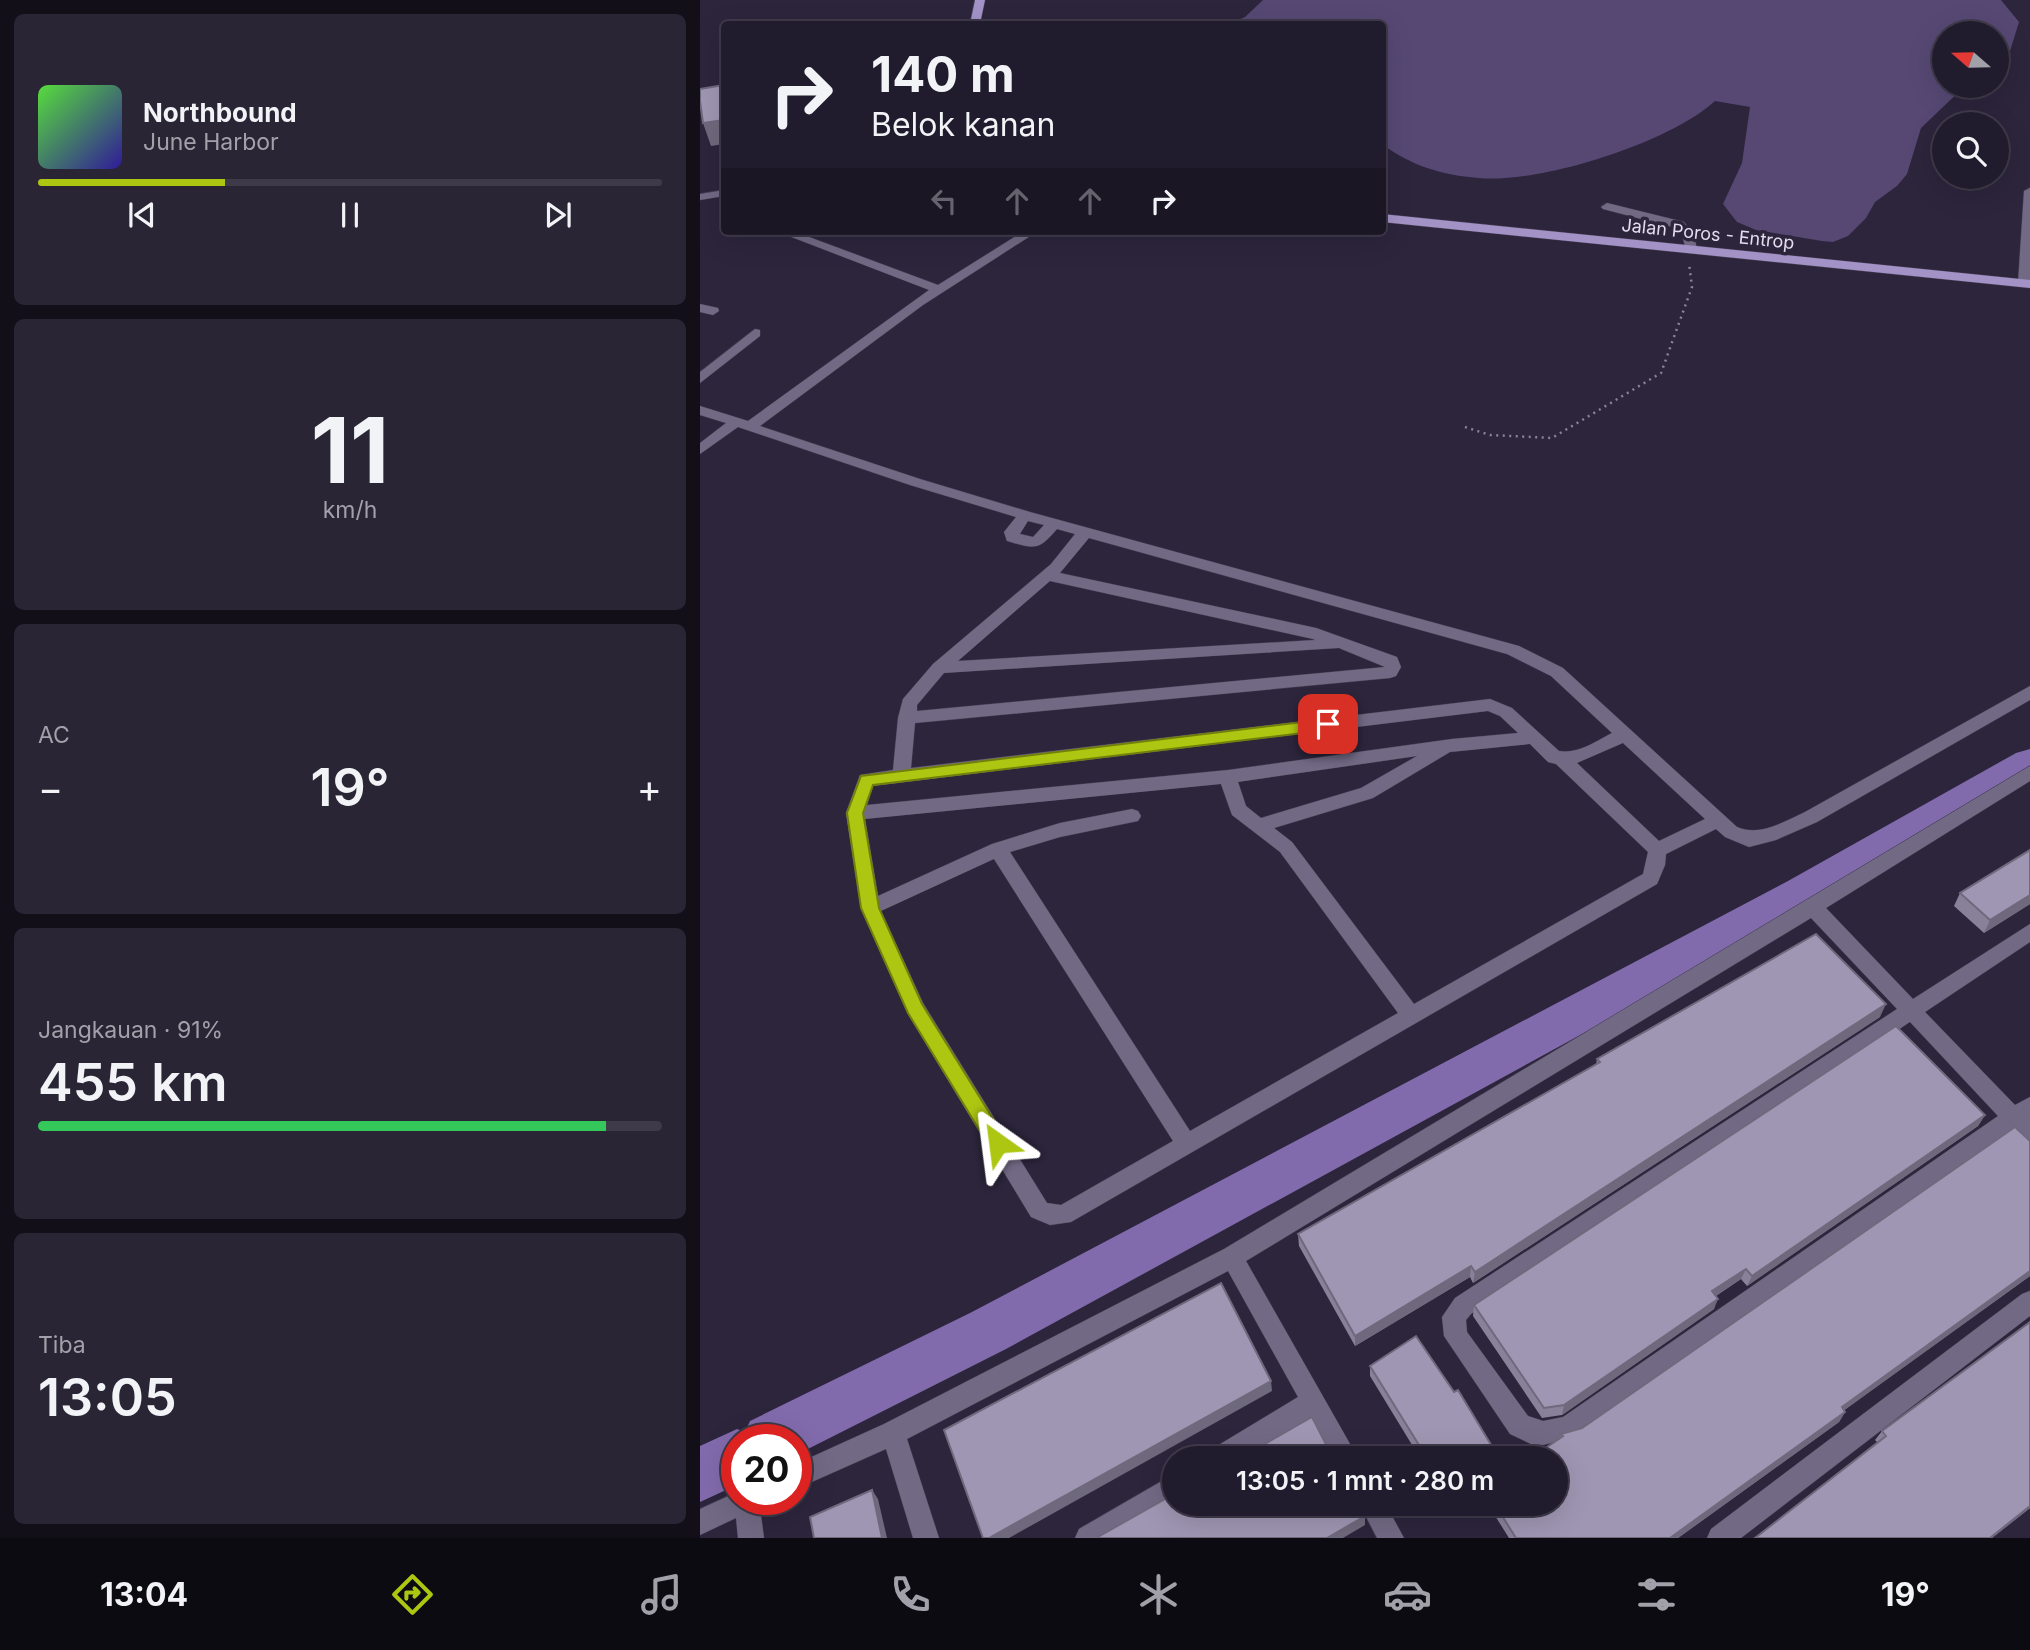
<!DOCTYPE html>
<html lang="id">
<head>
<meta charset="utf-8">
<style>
  :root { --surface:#211c2d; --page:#292535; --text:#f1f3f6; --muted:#a2a1aa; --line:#3e3a49; --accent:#acc611 }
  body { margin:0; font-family:Inter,sans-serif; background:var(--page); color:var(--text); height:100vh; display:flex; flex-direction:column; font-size:26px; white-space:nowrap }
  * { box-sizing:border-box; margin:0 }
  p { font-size:23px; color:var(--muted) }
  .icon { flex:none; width:38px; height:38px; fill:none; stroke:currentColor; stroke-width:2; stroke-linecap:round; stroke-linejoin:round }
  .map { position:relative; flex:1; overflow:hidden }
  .details { display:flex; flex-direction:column; gap:14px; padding:14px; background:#120f19; width:700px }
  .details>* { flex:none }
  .banner { position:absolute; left:21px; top:21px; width:665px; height:214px; border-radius:7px; box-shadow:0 7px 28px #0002,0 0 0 2px var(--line); background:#211c2d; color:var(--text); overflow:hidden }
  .needle { width:46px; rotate:290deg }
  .controls { position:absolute; left:1232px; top:21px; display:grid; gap:14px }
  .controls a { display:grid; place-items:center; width:77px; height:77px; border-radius:50%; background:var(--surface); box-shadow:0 7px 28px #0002,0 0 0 2px var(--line); font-size:35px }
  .speed { position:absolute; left:21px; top:1424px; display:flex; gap:14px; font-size:35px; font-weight:700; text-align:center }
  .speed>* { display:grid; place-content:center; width:91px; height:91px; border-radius:50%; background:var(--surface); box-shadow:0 7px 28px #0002,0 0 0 2px var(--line); line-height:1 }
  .speed .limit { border:10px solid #d22; background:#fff; color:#111 }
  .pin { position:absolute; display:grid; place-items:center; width:60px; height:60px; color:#fff; margin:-30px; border-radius:14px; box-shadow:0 4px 10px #0006 }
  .me { position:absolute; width:77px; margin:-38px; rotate:329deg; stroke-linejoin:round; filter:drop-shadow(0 0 5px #0008) }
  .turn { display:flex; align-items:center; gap:24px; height:147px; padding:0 35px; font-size:32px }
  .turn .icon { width:91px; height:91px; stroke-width:2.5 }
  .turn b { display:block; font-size:49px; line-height:60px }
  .lanes { display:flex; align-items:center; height:66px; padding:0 35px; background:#0003; justify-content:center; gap:35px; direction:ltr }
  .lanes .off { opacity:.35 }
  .big { font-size:52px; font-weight:600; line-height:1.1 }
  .details .tile { flex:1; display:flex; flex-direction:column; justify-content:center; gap:10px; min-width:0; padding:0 24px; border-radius:10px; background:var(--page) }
  .details .dial { align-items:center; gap:0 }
  .dial b { font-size:91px; line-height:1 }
  .song { display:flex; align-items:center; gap:21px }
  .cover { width:84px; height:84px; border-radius:10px; background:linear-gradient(135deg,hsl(110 70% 55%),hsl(250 70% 35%)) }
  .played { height:7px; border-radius:4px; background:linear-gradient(90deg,var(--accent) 30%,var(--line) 30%) }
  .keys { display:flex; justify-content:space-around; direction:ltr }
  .heat { display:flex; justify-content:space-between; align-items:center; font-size:38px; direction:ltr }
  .charge { height:10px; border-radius:5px; background:linear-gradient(90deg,#34c759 91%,var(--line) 0) }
  .trip { position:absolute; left:462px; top:1446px; width:406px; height:70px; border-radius:35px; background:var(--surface); box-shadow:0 7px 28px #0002,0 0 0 2px var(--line); font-weight:600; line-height:70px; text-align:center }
  .dock { display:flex; height:112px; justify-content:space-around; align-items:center; background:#0d0b12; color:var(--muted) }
  .dock .icon { width:49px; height:49px }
  .dock .selected { color:var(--accent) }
  .dock b { font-size:32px; color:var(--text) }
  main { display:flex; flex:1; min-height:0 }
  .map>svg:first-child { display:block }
  .green { fill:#564873 }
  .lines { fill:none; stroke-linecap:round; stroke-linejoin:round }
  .river { fill:#826bad; fill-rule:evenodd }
  .minor-casing { stroke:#463f53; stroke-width:1 }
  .major-casing { stroke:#463f53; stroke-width:1 }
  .path { stroke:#898497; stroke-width:2.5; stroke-dasharray:2 4.5; stroke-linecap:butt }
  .minor { fill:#726a85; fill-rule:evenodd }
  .major { fill:#a392c6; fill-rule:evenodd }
  .wall { fill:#89819a }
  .shaded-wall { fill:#6f697d }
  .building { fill:#9f96b3; stroke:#6f697d; stroke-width:2 }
  .route { fill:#acc611; stroke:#70810b; stroke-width:2 }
  .labels { text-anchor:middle; stroke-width:7; stroke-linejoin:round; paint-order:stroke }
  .far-street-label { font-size:18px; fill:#e3deee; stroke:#2c253c }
</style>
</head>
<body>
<main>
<section class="details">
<div class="tile">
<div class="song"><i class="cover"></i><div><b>Northbound</b><p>June Harbor</p></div></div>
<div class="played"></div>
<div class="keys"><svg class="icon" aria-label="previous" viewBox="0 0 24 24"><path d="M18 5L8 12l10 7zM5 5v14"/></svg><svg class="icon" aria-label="pause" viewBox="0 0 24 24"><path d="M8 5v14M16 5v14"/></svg><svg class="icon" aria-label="next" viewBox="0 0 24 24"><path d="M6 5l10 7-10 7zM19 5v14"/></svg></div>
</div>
<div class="tile dial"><b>11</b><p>km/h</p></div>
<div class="tile"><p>AC</p>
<div class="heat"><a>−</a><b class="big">19°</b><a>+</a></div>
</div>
<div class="tile"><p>Jangkauan · 91%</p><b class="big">455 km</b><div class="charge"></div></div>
<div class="tile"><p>Tiba</p><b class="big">13:05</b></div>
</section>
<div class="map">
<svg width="1330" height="1538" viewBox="0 0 1330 1538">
  <rect width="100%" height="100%" fill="#2c253c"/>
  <!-- green -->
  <path class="green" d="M563,0h738l18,22 -9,29 -13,8v-26h-53v53h21l-44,42 -14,46 -10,12 -22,16 -9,16 -18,18 -15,6 -11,-1 -66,-11 -19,-8 -14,-18 19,-41 8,-56 -35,-6c-46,42 -175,83 -237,77 -36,-3 -66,-12 -95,-33l-1,-121h-153l16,-7z"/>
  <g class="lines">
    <!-- river -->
    <path class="river" d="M1330,749v32l-15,9 -197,115 -812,444 -210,106v-15h-59v45l-37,17v-56l37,-17 8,3 5,-11 220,-108 818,-432 228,-128z"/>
    <!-- minor casing -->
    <g class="minor-casing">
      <g id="minor">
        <path d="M1330,188v95l-6,4 -6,-4 6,-92z"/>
        <path d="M24,190v6l-24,4v-6z"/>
        <path d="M907,203l77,19 10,12 3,16 -10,3 -5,-18 -6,-7 -73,-19 -2,-2z"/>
        <path d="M76,231h17l145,54 86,-54h14l-115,74 -163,121 160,53 110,33 489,134 44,22 174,159c23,10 46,-5 68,-15l225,-126v14l-213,122 -41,18 -27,7 -24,-10 -9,-8 -50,25 -1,11 -8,19 -586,338 -21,3 -19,-8 -123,-203 -47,-106 -15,-95 14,-38 33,-5 5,-52 5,-19 30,-35 118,-100 24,-30 -18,-5c-19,22 -22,20 -50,12l-3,-9 12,-15 -106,-32 -172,-58 -38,27v-11l26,-20 -26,-8v-9l48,15 181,-131zM328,521l16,4 -11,12 -13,-3zM389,538l418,116 44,22 61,57c-17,9 -34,21 -53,18l-47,-43 -22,-9 -579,69 4,-45 475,-45 6,-2 5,-9 -4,-10 -81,-29 -256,-55zM350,581l263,58 2,1 -357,21zM639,648l46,19 -468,44v-6l27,-32zM788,711l12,5 18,17 -66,6 -224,31 -361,35 6,-19zM923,743l82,76 -46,22 -82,-78zM830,744l18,18 8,2 92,88 -5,22 -229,130 -122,-162 -18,-14 99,-30 77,-46zM717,756l-56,32 -100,30 -15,-12 -8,-24zM521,784l11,31 48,37 118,161 -208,118 -180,-279 50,-15 78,-16 3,-5 -3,-5 -6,-2 -72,14 -68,21 -114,52 -13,-77zM294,859l179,282 -112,64 -14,-2 -124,-200 -42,-92z"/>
        <path d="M0,304l18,4 1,3 -6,4 -13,-3z"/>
        <path d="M55,329l5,1v6l-60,47v-11z"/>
        <path d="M1330,766v15l-204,127 87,91 117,-75v18l-105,70 90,93 15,-8v48l-8,-3 -10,-11 -434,305 -35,9 -12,-1 -21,-10 -66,-98 -2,-19 13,-19 442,-289 -86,-91 -565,343 112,197h-26l-22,-40 -66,40h-35l3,-9 86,-52 -70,-126 -321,168 32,99h-26l-27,-89 -90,40v-25l88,-40 340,-175zM1210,1022l88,94 -435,301 -20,4 -15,-5 -61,-84 -1,-12 5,-6z"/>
        <path d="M1330,1291v25l-289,222h-34l4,-9 311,-235z"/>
        <path d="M474,1474v26l-62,38h-37l4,-9z"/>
        <path d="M37,1492v8h22l5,38h-26l-2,-20 -36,17v-26z"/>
        <path d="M659,1503h26l19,35h-27z"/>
      </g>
    </g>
    <!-- major casing -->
    <g class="major-casing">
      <g id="major">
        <path d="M275,0h10l-5,24h-10z"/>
        <path d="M682,214l648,66v8l-648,-66z"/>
      </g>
    </g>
    <!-- path -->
    <path class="path" d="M765,427l25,8 62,3 109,-65 31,-86 -3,-24"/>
    <!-- minor -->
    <use href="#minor" class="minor"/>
    <!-- major -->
    <use href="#major" class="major"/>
  </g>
  <!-- wall -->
  <g class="wall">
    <path d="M1330,850v54l-46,29 -30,-27 6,-13z"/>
    <path d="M1180,1017l-407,266 -3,-6 -115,69 -56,-100 -1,-12 298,-169 1,-6z"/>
    <path d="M1285,1115l-7,11 -231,160 -6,-7 -25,17 -2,13 -152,106 -20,3 -69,-102 1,-11z"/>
    <path d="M1330,1141v135l-186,134 1,2 -6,10 -161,116h-169l-22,-35h69l5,-69 21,-6z"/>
    <path d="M670,1366l129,92h-79l-50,-82z"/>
    <path d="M1182,1431l148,77 -38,30h-237l122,-96 -2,-2z"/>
  </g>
  <!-- shaded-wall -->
  <g class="shaded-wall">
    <path d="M24,120v24l-13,2 -8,-23z"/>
    <path d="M1330,895v9l-46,29 6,-13z"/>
    <path d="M1186,1004l-6,13 -407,266 2,-11z"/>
    <path d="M1285,1115l-7,11 -231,160 5,-10z"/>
    <path d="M771,1266l-1,11 -115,69v-10z"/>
    <path d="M1046,1269l-5,10 -33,22 4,-10z"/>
    <path d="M1330,1271v5l-195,141 7,-10z"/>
    <path d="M1018,1299l-4,10 -152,106 2,-10z"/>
    <path d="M571,1381l1,10 -263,147h-20z"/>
    <path d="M1145,1412l-6,10 -161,116h-8z"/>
    <path d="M172,1490l6,9 9,39h-5z"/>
    <path d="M1330,1506v2l-38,30h-2z"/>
    <path d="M665,1516v9l-22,13h-16z"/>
  </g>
  <!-- building -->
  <g class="building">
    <path d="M24,85v35l-21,3 -3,-22v-12z"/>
    <path d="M1330,850v45l-40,25 -30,-27z"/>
    <path d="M1116,934l70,70 -411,268 -4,-6 -116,70 -57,-102 302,-172 -3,-3z"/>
    <path d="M1196,1026l89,89 -233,161 -6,-7 -34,22 6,8 -154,106 -20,3 -70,-103z"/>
    <path d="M1315,1127l15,14v130l-188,136 3,5 -175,126h-154l-22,-35h62v-45h-25l32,-22 -2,-2 21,-6z"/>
    <path d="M521,1283l50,98 -282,157h-6l-39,-108z"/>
    <path d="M1330,1322v184l-40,32h-235l131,-102 -4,-5z"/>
    <path d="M716,1336l38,56 4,-2 41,68h-72l-57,-92z"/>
    <path d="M612,1417l21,41h-93z"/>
    <path d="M172,1490l10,48h-68l-4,-21z"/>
    <path d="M474,1494v9h184l7,13 -38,22h-231z"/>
  </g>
  <!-- route -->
  <path class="route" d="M628,719l7,5 -7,6 -455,55 -10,28 16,95 43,96 86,139 -3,6 -7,3 -7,-3 -83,-136 -47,-105 -14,-95 14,-37z"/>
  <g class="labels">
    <!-- far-street labels -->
    <g class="far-street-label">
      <text transform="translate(1008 234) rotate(6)" y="6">Jalan Poros - Entrop</text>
    </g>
  </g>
</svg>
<div class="controls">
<a><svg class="needle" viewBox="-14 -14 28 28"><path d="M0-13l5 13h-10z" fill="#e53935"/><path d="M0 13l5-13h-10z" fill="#a2a1aa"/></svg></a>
<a><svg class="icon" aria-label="search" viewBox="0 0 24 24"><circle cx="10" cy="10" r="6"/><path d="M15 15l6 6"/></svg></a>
</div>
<div class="speed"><div class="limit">20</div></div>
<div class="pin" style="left:628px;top:724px;background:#d93025"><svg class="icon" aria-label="arrive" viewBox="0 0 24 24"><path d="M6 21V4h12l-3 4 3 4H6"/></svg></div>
<svg class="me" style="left:298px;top:1143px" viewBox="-20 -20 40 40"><path d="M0-17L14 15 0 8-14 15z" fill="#acc611" stroke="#fff" stroke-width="4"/></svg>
<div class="trip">13:05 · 1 mnt · 280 m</div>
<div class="banner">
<div class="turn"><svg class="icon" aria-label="right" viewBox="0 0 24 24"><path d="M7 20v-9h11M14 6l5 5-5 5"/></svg><div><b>140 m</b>Belok kanan</div></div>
<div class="lanes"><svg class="icon off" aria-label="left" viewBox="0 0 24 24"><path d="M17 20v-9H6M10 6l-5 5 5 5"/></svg><svg class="icon off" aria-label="ahead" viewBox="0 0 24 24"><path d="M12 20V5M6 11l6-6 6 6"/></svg><svg class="icon off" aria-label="ahead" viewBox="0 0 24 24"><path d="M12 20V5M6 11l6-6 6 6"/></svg><svg class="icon" aria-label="right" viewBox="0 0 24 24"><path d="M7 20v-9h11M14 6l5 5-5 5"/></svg></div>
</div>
</div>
</main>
<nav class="dock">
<b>13:04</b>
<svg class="icon selected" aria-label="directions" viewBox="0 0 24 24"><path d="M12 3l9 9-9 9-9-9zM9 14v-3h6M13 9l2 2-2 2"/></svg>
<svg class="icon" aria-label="music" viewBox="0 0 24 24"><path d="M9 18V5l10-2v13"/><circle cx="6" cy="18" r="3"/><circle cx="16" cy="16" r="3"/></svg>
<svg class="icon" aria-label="phone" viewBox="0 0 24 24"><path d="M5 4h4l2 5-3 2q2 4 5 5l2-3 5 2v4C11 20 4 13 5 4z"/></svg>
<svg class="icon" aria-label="climate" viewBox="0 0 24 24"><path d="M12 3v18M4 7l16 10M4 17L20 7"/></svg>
<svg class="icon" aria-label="car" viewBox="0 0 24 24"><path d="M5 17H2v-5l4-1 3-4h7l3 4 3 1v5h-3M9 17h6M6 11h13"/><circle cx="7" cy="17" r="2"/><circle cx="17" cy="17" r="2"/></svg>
<svg class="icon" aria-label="filters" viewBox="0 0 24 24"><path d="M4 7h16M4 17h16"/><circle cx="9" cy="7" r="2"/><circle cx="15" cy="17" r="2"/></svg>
<b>19°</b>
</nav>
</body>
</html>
